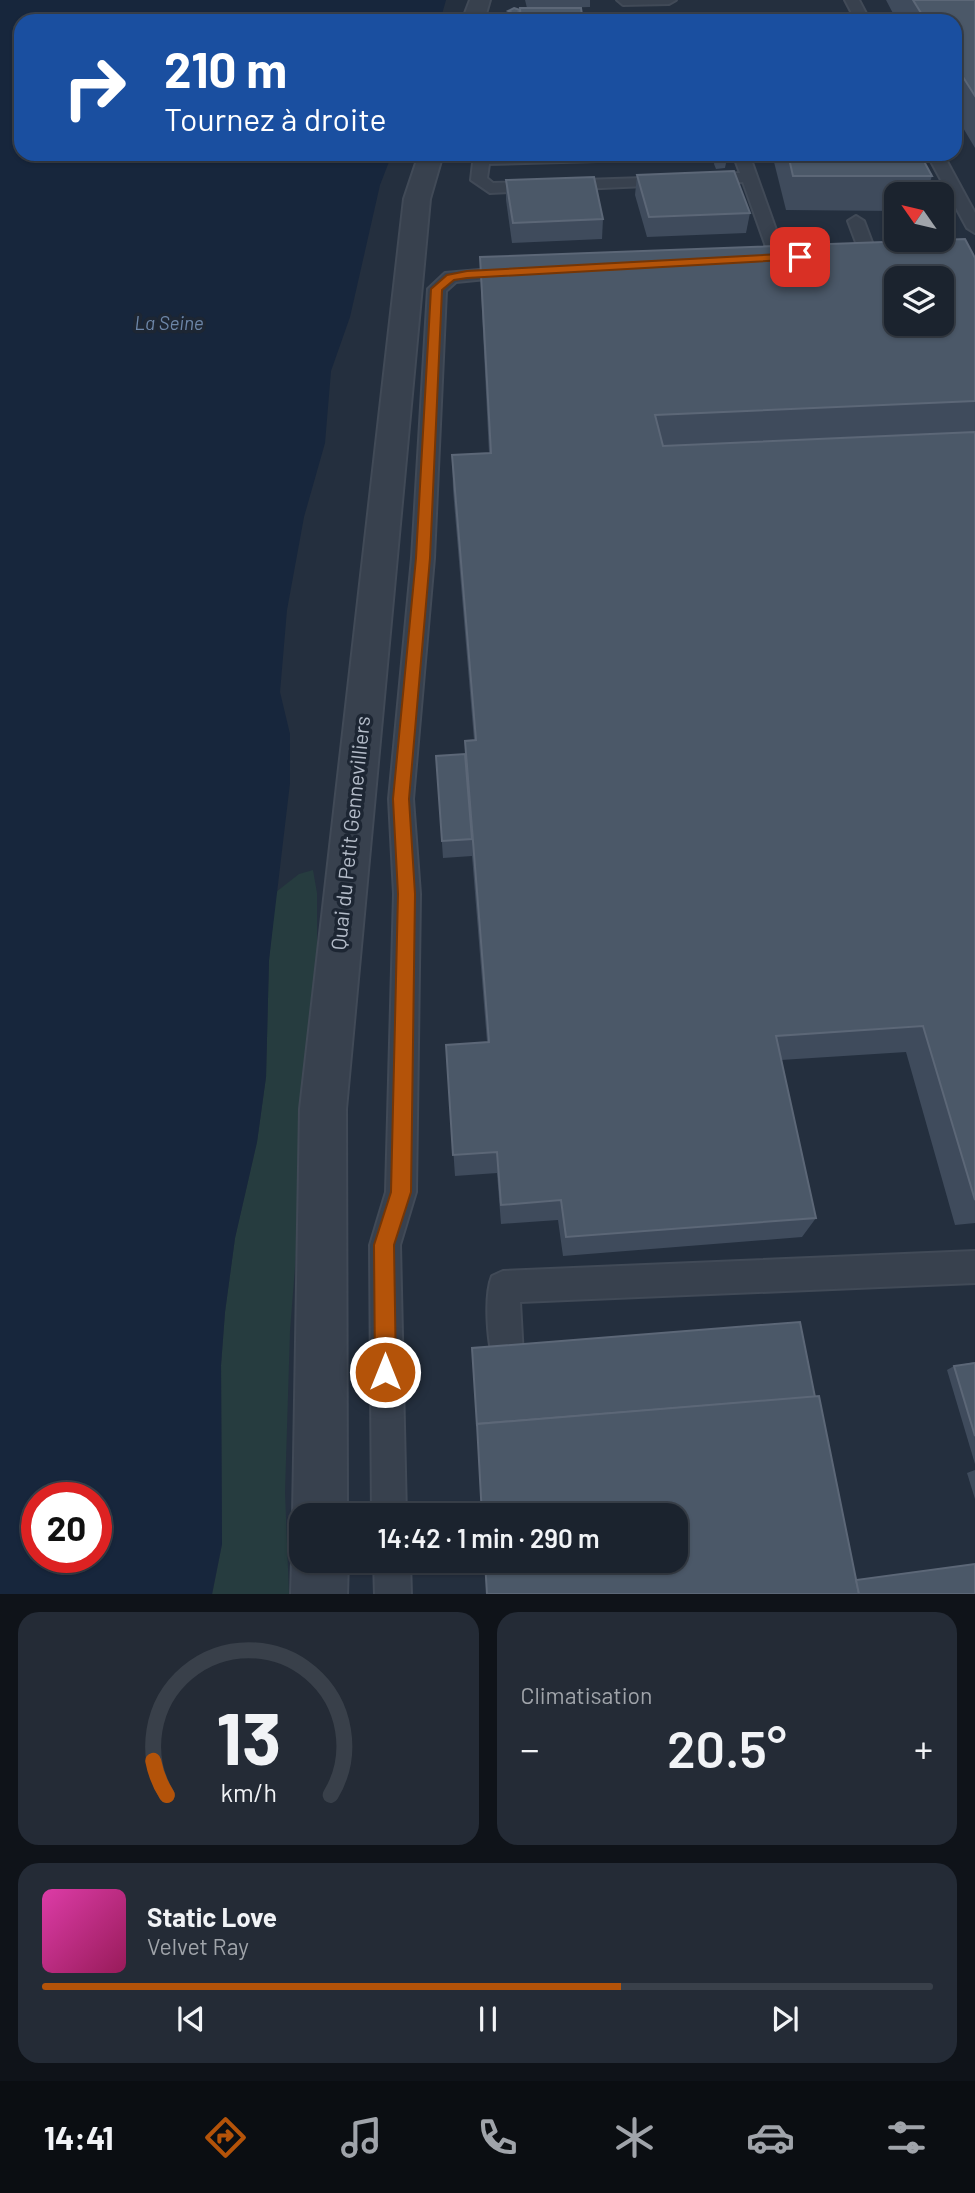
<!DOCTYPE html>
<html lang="fr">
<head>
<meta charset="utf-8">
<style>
  :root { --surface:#1b232e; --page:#242b36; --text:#f1f3f6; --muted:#a0a4aa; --line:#39404a; --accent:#b45309 }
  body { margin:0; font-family:Barlow,sans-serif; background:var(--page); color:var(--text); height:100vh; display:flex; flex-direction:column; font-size:26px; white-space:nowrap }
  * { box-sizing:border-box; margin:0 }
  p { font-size:23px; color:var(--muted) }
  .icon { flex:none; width:38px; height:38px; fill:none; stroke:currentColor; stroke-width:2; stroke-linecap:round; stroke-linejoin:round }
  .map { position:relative; height:1594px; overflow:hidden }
  .drawer { display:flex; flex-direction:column; gap:18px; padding:18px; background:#0f1319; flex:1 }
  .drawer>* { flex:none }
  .guide { position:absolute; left:14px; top:14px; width:948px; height:147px; border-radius:21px; box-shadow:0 2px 5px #0004,0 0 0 2px var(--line); background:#1a4fa0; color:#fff; overflow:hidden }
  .needle { width:46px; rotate:304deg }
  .buttons { position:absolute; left:884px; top:182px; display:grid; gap:14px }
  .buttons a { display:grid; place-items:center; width:70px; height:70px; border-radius:14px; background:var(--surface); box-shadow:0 2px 5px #0004,0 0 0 2px var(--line); font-size:35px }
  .speed { position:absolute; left:21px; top:1482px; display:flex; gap:14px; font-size:35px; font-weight:700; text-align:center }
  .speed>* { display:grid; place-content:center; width:91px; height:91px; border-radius:50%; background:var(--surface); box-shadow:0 2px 5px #0004,0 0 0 2px var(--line); line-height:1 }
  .speed .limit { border:10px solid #d22; background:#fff; color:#111 }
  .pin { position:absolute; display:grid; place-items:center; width:60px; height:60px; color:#fff; margin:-30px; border-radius:14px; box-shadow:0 4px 10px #0006 }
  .me { position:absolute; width:77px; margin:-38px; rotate:0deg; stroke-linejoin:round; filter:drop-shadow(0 0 5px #0008) }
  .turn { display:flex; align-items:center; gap:24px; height:147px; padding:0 35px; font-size:32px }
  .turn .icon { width:91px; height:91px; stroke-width:2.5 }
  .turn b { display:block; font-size:49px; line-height:60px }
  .big { font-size:52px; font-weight:600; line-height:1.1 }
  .drawer .card { flex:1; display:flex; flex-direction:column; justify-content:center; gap:10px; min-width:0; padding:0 24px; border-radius:21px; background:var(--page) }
  .drawer .dial { align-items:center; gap:0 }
  .dial svg { height:182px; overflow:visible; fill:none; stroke:var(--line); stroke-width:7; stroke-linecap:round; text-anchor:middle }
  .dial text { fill:var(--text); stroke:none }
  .song { display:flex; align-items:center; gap:21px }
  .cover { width:84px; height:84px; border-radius:10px; background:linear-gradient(135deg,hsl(320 70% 55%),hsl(330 70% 35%)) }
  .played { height:7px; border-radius:4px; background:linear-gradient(90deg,var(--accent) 65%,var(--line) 65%) }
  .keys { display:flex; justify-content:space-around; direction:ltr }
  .heat { display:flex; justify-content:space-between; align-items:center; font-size:38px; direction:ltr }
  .drawer .tiles { flex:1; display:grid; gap:18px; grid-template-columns:1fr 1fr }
  .card:last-child { grid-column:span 2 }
  .trip { position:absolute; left:289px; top:1503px; width:399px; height:70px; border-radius:21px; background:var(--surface); box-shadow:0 2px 5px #0004,0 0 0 2px var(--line); font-weight:600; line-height:70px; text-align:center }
  .menu { display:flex; height:112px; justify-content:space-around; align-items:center; background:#0b0e12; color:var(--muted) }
  .menu .icon { width:49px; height:49px }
  .menu .selected { color:var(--accent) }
  .menu b { font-size:32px; color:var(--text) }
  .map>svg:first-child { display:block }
  .green { fill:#263c3f }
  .water { fill:#17263c; fill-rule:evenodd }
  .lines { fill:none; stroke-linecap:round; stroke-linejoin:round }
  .lane-casing { stroke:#414a57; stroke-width:4 }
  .street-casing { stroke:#414a57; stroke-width:4 }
  .lane { fill:#38414e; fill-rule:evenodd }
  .street { fill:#38414e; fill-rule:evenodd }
  .wall { fill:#3f4b5c }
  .shaded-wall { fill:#2f3b4b }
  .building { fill:#4b5868; stroke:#5c6777; stroke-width:2; fill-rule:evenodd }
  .route { fill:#b45309; stroke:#753606; stroke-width:2 }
  .labels { text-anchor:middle; stroke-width:7; stroke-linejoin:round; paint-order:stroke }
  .far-water-label { font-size:19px; font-style:italic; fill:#6d86a8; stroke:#1d2633 }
  .street-label { font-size:21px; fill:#b4bcc9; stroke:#1d2633 }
</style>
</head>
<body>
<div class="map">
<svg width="975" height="1595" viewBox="0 0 975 1595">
  <rect width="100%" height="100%" fill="#242f3e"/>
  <!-- green -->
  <path class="green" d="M313,870l4,23v95l-27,343 -5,161 4,102 -77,1 10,-51 -1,-179 4,-53 10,-74 22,-96 9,-65 3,-117 7,-68 23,-18z"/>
  <!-- water -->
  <path class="water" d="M0,0h446l-6,21h-419v133h371l-12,31 -30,132 -19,54 -6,72 -21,74 -17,93 -7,82 10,42v49l-21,177 -3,117 -9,65 -22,96 -10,74 -4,53 1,179 -10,50h-212zM37,1498h59v60h-59z"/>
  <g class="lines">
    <!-- lane casing -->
    <g class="lane-casing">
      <g id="lane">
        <path d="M617,0h59l-7,4 -46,1z"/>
        <path d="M845,0h14l11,21h-14z"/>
        <path d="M474,154l16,1 188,-1 -8,5 -181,5 -2,14 6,5 181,-6 2,3 -8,5 -178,8 -19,-13z"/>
        <path d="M733,154h16l37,104 -2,4 -6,1 -8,-5 -27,-76 -38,2 -8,-5 8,-5 35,-1z"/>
        <path d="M927,154h16l32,59v20l-8,-5z"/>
        <path d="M856,216l8,5 12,32 -2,4 -6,1 -8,-5 -12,-32z"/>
        <path d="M513,267l9,5 -3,4 -63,6 -10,9 -12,267 -21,241 7,95 -4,298 -16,53 6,271h-34l-2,-271 16,-53 8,-298 -5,-95 23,-241 16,-269 17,-16z"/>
        <path d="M975,1251v32l-455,19 3,54 -5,11 -11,5 -11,-5c-9,-20 -12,-71 -4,-91l11,-5z"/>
        <path d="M374,1561h36l1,34h-36z"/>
      </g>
    </g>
    <!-- street casing -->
    <g class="street-casing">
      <g id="street">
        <path d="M470,0h20l-6,21h-22z"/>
        <path d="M419,154h24l-13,45 -84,910 1,407h-46v19l-8,-19 7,-407 104,-910z"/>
        <path d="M300,1541l1,20h47l-1,34h-56l1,-34z"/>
      </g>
    </g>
    <!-- lane -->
    <use href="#lane" class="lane"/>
    <!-- street -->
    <use href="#street" class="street"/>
  </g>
  <!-- wall -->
  <g class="wall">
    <path d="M525,0h65v7l-35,1 28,13h-75v-10l12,-1 7,-2z"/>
    <path d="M886,0h89v148l-19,-32v-95h-59z"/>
    <path d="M716,154l11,4 -2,10 -9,1 -2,-5z"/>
    <path d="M772,154h148l12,22 -6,18h-30v17l-110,-1z"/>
    <path d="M637,175l113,38 -4,20 -99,4 -12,-42z"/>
    <path d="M506,180l97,39 -1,20 -90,4 -6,-43z"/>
    <path d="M480,257l495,1v965l-20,2 -49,-173 -125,8 35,158 -14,19 -239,19 -5,-36 -57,4 -4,-51 -42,3 -9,-131 41,-3 -15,-186 -29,2 -7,-102 29,-2v-13l9,-1 -21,-250 -1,-35 37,-2 -8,-161z"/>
    <path d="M975,1362v102l-28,-94 7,-4z"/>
    <path d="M975,1470v29l-8,-26z"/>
  </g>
  <!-- shaded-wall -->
  <path class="shaded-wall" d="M520,12v9h-6v-7z"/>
  <!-- building -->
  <g class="building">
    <path d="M913,0h62v96l-19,-30v-45h-30z"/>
    <path d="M514,8l6,2v2l-6,2 -6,-3z"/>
    <path d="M520,8h61l2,13h-62z"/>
    <path d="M716,154h9l2,4h-9z"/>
    <path d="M788,154h132l12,22h-139z"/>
    <path d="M734,171l16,42 -101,4 -12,-42z"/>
    <path d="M594,177l9,42 -90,4 -7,-43z"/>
    <path d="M965,239l10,19v143l-320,14 8,31 312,-14v768l-52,-174 -147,10 40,182 -250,19 -5,-37 -60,5 -4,-53 -44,3 -7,-110 43,-3 -24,-301 11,-1 -24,-285 39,-2 -11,-196zM896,278h46v46h-46z"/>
    <path d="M465,754l7,85 -30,2 -6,-85z"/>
    <path d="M800,1322l15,75 -338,27v2l-5,-78z"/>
    <path d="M975,1363v73l-21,-70z"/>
    <path d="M819,1396l40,198h-372l-2,-33h191v-45h-194l-5,-92z"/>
    <path d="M975,1564v30h-116l-3,-14z"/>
  </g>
  <!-- route -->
  <path class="route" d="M800,253l6,4 -2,2 -337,19 -13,2 -12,10 -12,268 -21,241 6,95 -4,298 -17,53 2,127 -3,7 -8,4 -7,-4 -3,-7 -1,-127 17,-53 7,-298 -5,-95 23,-241 15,-269 16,-14 20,-4z"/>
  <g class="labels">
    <!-- far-water labels -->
    <g class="far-water-label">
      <text x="169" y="330">La Seine</text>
    </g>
    <!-- street labels -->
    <g class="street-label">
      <text transform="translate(351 833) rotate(-84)" y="7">Quai du Petit Gennevilliers</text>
    </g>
  </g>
</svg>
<div class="buttons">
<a><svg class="needle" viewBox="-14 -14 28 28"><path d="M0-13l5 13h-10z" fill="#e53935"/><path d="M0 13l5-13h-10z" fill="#a0a4aa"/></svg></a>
<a><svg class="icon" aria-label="layers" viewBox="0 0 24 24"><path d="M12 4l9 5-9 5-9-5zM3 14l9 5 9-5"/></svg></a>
</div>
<div class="speed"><div class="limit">20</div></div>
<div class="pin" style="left:800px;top:257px;background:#d93025"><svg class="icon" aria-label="arrive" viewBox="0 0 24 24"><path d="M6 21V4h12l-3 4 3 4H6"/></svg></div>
<svg class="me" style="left:385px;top:1372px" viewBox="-20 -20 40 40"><circle r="17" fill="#b45309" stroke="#fff" stroke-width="3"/><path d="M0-11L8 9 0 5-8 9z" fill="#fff"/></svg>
<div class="trip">14:42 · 1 min · 290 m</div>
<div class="guide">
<div class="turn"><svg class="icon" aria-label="right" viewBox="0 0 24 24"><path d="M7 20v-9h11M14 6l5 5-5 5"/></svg><div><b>210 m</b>Tournez à droite</div></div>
</div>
</div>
<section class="drawer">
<div class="tiles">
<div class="card dial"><svg viewBox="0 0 100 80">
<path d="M14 69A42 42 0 1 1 86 69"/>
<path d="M14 69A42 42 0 0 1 8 54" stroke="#b45309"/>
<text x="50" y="56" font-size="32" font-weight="700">13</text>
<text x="50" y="72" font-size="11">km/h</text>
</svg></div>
<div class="card"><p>Climatisation</p>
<div class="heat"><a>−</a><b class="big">20.5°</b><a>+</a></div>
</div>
<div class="card">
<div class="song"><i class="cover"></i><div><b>Static Love</b><p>Velvet Ray</p></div></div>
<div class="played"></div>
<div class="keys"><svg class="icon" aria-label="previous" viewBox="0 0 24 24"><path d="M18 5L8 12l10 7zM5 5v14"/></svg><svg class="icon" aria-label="pause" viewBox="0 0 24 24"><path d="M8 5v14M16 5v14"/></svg><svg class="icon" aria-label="next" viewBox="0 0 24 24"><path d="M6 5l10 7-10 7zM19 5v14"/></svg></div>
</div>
</div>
</section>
<nav class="menu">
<b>14:41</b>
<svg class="icon selected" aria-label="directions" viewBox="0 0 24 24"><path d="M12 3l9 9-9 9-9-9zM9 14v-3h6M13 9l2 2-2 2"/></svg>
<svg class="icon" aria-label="music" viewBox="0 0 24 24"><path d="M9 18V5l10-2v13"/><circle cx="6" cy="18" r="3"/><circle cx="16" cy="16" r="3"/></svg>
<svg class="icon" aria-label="phone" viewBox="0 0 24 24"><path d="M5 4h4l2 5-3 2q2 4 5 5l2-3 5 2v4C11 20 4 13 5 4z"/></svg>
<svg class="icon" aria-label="climate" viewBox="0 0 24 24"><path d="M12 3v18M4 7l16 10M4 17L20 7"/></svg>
<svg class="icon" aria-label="car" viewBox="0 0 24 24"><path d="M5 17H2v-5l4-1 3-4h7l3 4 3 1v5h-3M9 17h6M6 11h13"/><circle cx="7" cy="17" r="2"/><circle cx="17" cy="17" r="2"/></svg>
<svg class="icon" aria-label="filters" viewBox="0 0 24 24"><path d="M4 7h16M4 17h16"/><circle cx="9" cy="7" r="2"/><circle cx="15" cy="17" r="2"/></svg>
</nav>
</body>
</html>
